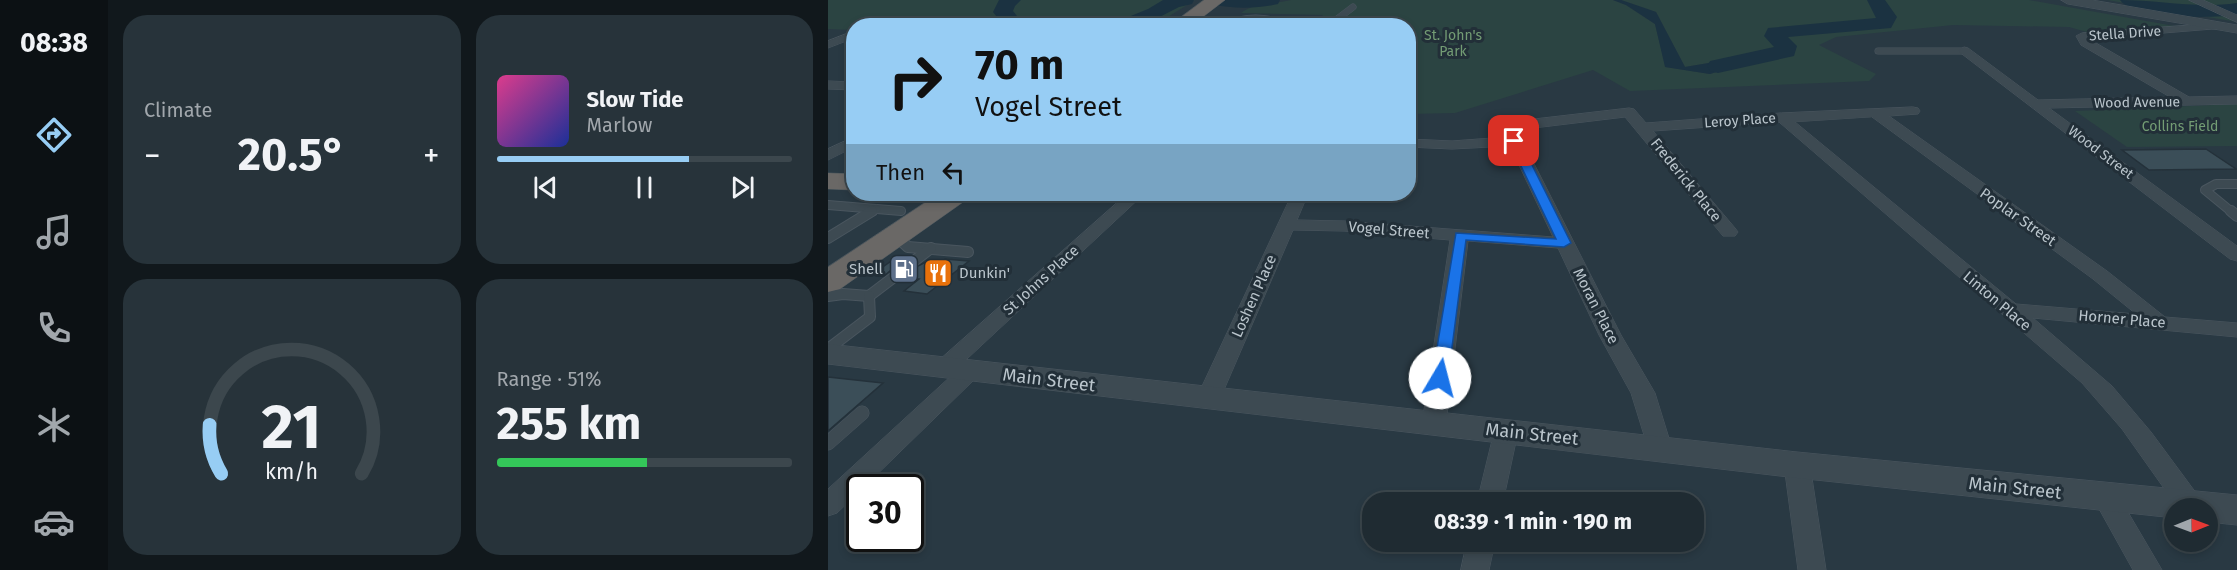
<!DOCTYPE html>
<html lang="en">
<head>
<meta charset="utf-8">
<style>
  :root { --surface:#1f2b32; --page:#27333a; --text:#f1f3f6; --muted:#a1a7ac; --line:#3c474d; --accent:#97cdf4 }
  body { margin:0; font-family:"Fira Sans",sans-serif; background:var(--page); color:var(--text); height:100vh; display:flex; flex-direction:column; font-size:22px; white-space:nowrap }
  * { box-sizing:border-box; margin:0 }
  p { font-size:20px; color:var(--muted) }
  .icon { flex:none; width:33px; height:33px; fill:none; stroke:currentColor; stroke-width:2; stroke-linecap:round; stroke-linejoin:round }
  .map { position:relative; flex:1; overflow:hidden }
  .side { display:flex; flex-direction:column; gap:15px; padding:15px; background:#11181c; width:720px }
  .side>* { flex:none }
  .hud { position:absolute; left:18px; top:18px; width:570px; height:183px; border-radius:24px; box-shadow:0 3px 9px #0003,0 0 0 2px var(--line); background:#97cdf4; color:#111; overflow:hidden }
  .needle { width:39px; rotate:89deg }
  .fabs { position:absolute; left:1336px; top:498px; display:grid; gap:12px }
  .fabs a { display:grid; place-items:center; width:54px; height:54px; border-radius:50%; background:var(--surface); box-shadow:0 3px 9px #0003,0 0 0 2px var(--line); font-size:30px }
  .speed { position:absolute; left:18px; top:474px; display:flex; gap:12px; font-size:30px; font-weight:700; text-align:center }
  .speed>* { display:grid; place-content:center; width:78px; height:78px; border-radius:50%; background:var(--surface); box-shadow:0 3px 9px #0003,0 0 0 2px var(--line); line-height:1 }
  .speed .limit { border:3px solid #111; border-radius:9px; background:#fff; color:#111 }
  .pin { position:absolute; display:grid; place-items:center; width:51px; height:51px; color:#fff; margin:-26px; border-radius:12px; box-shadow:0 3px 9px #0006 }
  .me { position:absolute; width:66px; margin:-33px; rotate:8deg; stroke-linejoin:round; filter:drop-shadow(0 0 4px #0008) }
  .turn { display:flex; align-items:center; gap:21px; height:126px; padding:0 30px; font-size:27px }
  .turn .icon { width:78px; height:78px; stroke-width:2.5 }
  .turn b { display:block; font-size:42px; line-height:51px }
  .then { display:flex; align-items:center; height:57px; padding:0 30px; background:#0003; gap:12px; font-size:22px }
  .big { font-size:45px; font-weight:700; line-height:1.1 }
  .side .card { flex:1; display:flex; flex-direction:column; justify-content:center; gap:9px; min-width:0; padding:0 21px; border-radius:24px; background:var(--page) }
  .side .dial { align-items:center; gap:0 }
  .dial svg { height:156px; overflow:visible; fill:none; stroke:var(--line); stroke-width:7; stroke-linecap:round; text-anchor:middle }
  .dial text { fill:var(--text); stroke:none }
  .song { display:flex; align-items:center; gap:18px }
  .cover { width:72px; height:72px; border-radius:9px; background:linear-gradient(135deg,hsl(330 70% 55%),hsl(230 70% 35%)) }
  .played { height:6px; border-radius:3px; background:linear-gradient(90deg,var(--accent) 65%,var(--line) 65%) }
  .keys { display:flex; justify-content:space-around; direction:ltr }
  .heat { display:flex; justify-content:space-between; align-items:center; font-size:33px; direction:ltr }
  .charge { height:9px; border-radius:4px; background:linear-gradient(90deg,#34c759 51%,var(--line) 0) }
  .side .tiles { flex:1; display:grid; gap:15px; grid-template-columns:repeat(2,1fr) }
  .trip { position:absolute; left:534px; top:492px; width:342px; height:60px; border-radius:24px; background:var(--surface); box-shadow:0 3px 9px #0003,0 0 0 2px var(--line); font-weight:700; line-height:60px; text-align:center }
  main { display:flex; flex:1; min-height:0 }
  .tab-bar { display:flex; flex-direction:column; width:108px; justify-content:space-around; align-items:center; background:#0c1114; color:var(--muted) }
  .tab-bar .icon { width:42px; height:42px }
  .tab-bar .active { color:var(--accent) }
  .tab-bar b { font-size:27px; color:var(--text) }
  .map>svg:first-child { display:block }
  .green { fill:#2b4442 }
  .water { fill:#1b3241 }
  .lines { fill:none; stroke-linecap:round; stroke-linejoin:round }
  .river { fill:#1b3241; fill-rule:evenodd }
  .building { fill:#3b4e58; stroke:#24313a; stroke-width:1.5 }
  .service-far3-casing { stroke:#4a565f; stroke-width:7 }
  .service-far2-casing { stroke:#4a565f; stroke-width:10 }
  .service-far1-casing { stroke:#4a565f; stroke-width:12 }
  .service-casing { stroke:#4a565f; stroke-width:15 }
  .minor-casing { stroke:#4a565f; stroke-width:1 }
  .tertiary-casing { stroke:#4a565f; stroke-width:1 }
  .trunk-casing { stroke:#48555d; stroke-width:1 }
  .service-far3 { stroke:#3d4a52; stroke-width:6 }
  .service-far2 { stroke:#3d4a52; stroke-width:8 }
  .service-far1 { stroke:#3d4a52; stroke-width:10 }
  .service { stroke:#3d4a52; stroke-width:14 }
  .minor { fill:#3d4a52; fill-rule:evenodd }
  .tertiary { fill:#3d4a52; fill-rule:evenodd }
  .trunk { fill:#6a6866; fill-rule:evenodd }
  .route { fill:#1a73e8; stroke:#114b97; stroke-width:1.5 }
  .labels { text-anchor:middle; stroke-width:6; stroke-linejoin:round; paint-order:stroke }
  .far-street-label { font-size:14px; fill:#bac5cc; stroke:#222f38 }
  .far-park-label { font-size:14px; fill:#739c74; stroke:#222f38 }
  .street-label { font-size:15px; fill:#bac5cc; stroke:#222f38 }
  .poi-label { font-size:15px; fill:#bac5cc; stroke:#222f38; text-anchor:end }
  .near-street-label { font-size:18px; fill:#bac5cc; stroke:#222f38 }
</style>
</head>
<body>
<main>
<nav class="tab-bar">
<b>08:38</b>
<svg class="icon active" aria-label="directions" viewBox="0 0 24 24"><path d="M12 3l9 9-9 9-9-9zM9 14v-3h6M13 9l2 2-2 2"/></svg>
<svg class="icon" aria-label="music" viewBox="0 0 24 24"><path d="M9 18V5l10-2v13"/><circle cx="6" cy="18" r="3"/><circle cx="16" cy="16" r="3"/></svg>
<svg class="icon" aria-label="phone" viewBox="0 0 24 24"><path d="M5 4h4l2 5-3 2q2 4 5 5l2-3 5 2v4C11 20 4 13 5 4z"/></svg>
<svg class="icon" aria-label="climate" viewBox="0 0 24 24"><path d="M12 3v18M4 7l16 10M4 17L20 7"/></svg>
<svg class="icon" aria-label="car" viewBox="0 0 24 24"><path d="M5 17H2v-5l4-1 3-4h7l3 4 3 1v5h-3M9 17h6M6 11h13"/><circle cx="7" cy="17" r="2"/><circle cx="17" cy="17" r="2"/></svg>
</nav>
<section class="side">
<div class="tiles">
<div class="card"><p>Climate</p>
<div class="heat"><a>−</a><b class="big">20.5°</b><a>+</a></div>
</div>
<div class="card">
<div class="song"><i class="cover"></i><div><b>Slow Tide</b><p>Marlow</p></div></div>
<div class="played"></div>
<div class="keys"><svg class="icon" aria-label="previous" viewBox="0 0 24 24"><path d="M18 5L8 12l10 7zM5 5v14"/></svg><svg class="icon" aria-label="pause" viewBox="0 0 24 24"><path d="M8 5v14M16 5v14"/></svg><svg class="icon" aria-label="next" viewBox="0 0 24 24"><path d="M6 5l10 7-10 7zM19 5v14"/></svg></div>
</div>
<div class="card dial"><svg viewBox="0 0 100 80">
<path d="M14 69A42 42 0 1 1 86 69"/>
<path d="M14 69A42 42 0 0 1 8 44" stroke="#97cdf4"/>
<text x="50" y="56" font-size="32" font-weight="700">21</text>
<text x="50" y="72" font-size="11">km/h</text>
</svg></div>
<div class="card"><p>Range · 51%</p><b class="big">255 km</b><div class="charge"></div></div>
</div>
</section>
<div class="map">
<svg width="1409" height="570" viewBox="0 0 1409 570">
  <rect width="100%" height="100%" fill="#293943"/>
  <!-- green -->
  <g class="green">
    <path d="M0,0h367l-40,25 -301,1 -1,4 -25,-1z"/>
    <path d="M463,0h322l13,5 29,19 11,43 44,7 65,-22 -90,15 -29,-55 -35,-12h408l162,29 -97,5 -25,-7 -116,-2 -117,12 -17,8 57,29 -7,7 -239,10 -37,-21 -138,43 -46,1 -1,-88 -95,-1 10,-10 -82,-2c13,-10 33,-9 50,-13z"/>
    <path d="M1279,0h130v22z"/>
    <path d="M1409,104v42l-110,1 -52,-36z"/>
  </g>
  <!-- water -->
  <path class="water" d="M785,0h8l35,12 29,55 95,-16 -70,23 -45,-7 -10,-43 -29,-19z"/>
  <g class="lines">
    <!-- river -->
    <g class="river">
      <path d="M171,0h22l-6,6 -2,5 12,15h-21l-11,-14z"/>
      <path d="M335,0h31l-2,4 -13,3 -37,19h-29l3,-4 32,-13z"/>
      <path d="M381,0h71l-2,4c-21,5 -46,5 -67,0z"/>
      <path d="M1039,0h18l12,17 -6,11 -103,9 9,9 -3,10 -76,17 -8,-2 -3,-5 3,-5 64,-14 -10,-11 4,-8 108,-10z"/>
      <path d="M1292,0c40,0 77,9 117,3v12c-23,3 -103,5 -117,-15z"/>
    </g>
  </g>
  <!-- building -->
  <g class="building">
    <path d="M1378,149l30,20 -87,1 -27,-20z"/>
    <path d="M66,259l13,2 1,5 6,2 10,-5 14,1 7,-5 24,2 -42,33 -23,-3 15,-12 -18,-2 -5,-7 -6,1 -6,5 -11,-2z"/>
    <path d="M0,377l55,6 -55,48z"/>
  </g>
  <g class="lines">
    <!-- service-far3 casing -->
    <g class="service-far3-casing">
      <g id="service-far3">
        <path d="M371,22l11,4"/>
        <path d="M396,26c17,-9 34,-10 53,-5l1,5"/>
        <path d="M500,26l25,-19"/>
        <path d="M1050,51h86"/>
      </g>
    </g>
    <!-- service-far2 casing -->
    <g class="service-far2-casing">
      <g id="service-far2">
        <path d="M0,205l73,6"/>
        <path d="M41,213l7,-4"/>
        <path d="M1405,213l-28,-23 11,-6h21"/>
      </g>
    </g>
    <!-- service-far1 casing -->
    <g class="service-far1-casing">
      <g id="service-far1">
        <path d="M1403,211l6,5"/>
        <path d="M68,236l12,11 60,5"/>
        <path d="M0,238l44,-27"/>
        <path d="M86,261l17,-13"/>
        <path d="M0,296l15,-2 26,2 25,-19"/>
        <path d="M0,349l42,-32 -1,-21"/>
      </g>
    </g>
    <!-- service casing -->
    <g class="service-casing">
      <path id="service" d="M0,443l34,-30"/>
    </g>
    <!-- minor casing -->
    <g class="minor-casing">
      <g id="minor">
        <path d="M1361,0h14l34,15v7z"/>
        <path d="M1393,23l6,3 -2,2 -136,11 100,58 48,-1v8l-188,4 188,138v15l-7,-2 -272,-208 6,-4 4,1 70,52 132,-3 -89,-52 -5,-9 6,-3z"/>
        <path d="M26,31v7l-26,10v-7z"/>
        <path d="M0,81l26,1v8l-26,-1z"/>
        <path d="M1085,107l5,1 2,3 -2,3 -29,2 218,155 58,46 72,6v14l-204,-19 79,68 39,46 48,65 4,8 -1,3h-24l-56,-79 -40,-46 -303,-261 -126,9 82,97 3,4 -3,4h-12l-98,-119 -108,13 104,205 34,58 17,55 -3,7 -9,3 -9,-3 -3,-7 -17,-55 -32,-58 -41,-87 -90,-7 -22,182 -4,6 -8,3 -8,-3 -4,-6 28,-183 -106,-9 -51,-1 -73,169 -4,6 -8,2 -8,-2 -4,-6 96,-205h16l-11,26 47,1 209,16 -43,-91 -58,3 -44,-2v-8l44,2 54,-4 -4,-9 2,-3 13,-4 112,-13 5,1 12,14 135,-10zM1044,117l221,162 43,35 -120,-10 -221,-182z"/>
        <path d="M26,137v10l-26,13v-11z"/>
        <path d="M299,194h17l-191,178 -8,3 -8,-3 -3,-5 3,-5z"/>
        <path d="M143,362l8,3 3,5 -3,5 -116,113h-3v3l-23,22 -9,3v-27l135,-124z"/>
        <path d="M678,423l9,3 3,6 -15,70h-26l17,-70 3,-6z"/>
        <path d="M969,455l9,3 4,7 16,105h-28l-14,-105 4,-7z"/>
        <path d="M1278,487l9,3 47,80h-29l-40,-72 4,-8z"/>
        <path d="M639,542h28l-6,28h-28z"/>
      </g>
    </g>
    <!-- tertiary casing -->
    <g class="tertiary-casing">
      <g id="tertiary">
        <path d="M1233,0h31l145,25v8l-169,-29z"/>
        <path d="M0,344l969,108 440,43v30l-29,-3v-14h-33v10l-378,-40 -969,-114z"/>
      </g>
    </g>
    <!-- trunk casing -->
    <g class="trunk-casing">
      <g id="trunk">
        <path d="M376,0h21l-34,26h-22z"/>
        <path d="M0,173l26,1v16l-26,-1z"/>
        <path d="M110,194h32l-4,6 -126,89 -12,3v-25z"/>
      </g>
    </g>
    <!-- service-far3 -->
    <use href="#service-far3" class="service-far3"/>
    <!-- service-far2 -->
    <use href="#service-far2" class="service-far2"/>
    <!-- service-far1 -->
    <use href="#service-far1" class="service-far1"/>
    <!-- service -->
    <use href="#service" class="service"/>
    <!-- minor -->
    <use href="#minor" class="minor"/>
    <!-- tertiary -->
    <use href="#tertiary" class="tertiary"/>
    <!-- trunk -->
    <use href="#trunk" class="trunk"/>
  </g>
  <!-- route -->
  <path class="route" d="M686,138l6,3 51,102 -7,4 -98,-7 -18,138 -2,3h-12l-2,-3 24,-145 100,6 -47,-98z"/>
  <!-- icons -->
  <defs>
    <g id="fuel-square" transform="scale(1.5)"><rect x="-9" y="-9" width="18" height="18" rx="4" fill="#5c6f8a" stroke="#222f38"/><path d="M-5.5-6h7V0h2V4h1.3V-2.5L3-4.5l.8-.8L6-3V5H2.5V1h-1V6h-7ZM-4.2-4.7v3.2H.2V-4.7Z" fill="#fff"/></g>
    <g id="restaurant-square" transform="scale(1.5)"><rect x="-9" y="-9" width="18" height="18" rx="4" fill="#e8710a" stroke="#222f38"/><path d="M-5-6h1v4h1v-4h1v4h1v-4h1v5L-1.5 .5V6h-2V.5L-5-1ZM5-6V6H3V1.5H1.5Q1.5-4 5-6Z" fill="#fff"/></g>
  </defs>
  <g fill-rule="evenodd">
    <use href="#fuel-square" x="76" y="269"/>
    <use href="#restaurant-square" x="110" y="273"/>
  </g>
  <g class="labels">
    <!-- far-street labels -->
    <g class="far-street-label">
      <text transform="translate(1297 33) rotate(-4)" y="5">Stella Drive</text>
      <text transform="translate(1309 102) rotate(-1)" y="5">Wood Avenue</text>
      <text transform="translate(912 120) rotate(-4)" y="5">Leroy Place</text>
      <text transform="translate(1273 152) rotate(37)" y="5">Wood Street</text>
    </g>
    <!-- far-park labels -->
    <g class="far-park-label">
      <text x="625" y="40">St. John's<tspan x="625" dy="16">Park</tspan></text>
      <text x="1352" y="131">Collins Field</text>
    </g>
    <!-- street labels -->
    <g class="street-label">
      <text transform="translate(858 180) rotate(51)" y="5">Frederick Place</text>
      <text transform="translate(1190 217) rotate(35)" y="5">Poplar Street</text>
      <text transform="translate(561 230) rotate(5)" y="5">Vogel Street</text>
      <text transform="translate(213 280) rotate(-42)" y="5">St Johns Place</text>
      <text transform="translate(426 296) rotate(-66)" y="5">Loshen Place</text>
      <text transform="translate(1169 301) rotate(40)" y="5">Linton Place</text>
      <text transform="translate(768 306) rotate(63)" y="5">Moran Place</text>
      <text transform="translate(1294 319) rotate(5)" y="5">Horner Place</text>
    </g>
    <!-- poi labels -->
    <g class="poi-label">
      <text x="55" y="274">Shell</text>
      <text x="131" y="278" text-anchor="start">Dunkin'</text>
    </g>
    <!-- near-street labels -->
    <g class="near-street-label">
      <text transform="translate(221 380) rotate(7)" y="6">Main Street</text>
      <text transform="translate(704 434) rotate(6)" y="6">Main Street</text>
      <text transform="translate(1187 488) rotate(6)" y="6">Main Street</text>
    </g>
  </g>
</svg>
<div class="fabs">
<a><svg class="needle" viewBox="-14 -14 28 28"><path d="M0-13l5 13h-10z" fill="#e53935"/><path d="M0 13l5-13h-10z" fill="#a1a7ac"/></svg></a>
</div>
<div class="speed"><div class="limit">30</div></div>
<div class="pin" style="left:686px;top:141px;background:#d93025"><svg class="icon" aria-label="arrive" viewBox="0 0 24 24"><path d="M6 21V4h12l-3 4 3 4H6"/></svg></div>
<svg class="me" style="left:612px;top:378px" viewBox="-20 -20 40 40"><circle r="19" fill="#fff"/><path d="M0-13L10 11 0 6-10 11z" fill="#1a73e8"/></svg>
<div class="trip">08:39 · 1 min · 190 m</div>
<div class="hud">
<div class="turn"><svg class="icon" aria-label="right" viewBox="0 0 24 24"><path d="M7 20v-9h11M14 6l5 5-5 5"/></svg><div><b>70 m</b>Vogel Street</div></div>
<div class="then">Then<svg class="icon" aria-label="left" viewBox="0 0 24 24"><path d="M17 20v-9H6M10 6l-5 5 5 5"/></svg></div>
</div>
</div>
</main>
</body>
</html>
